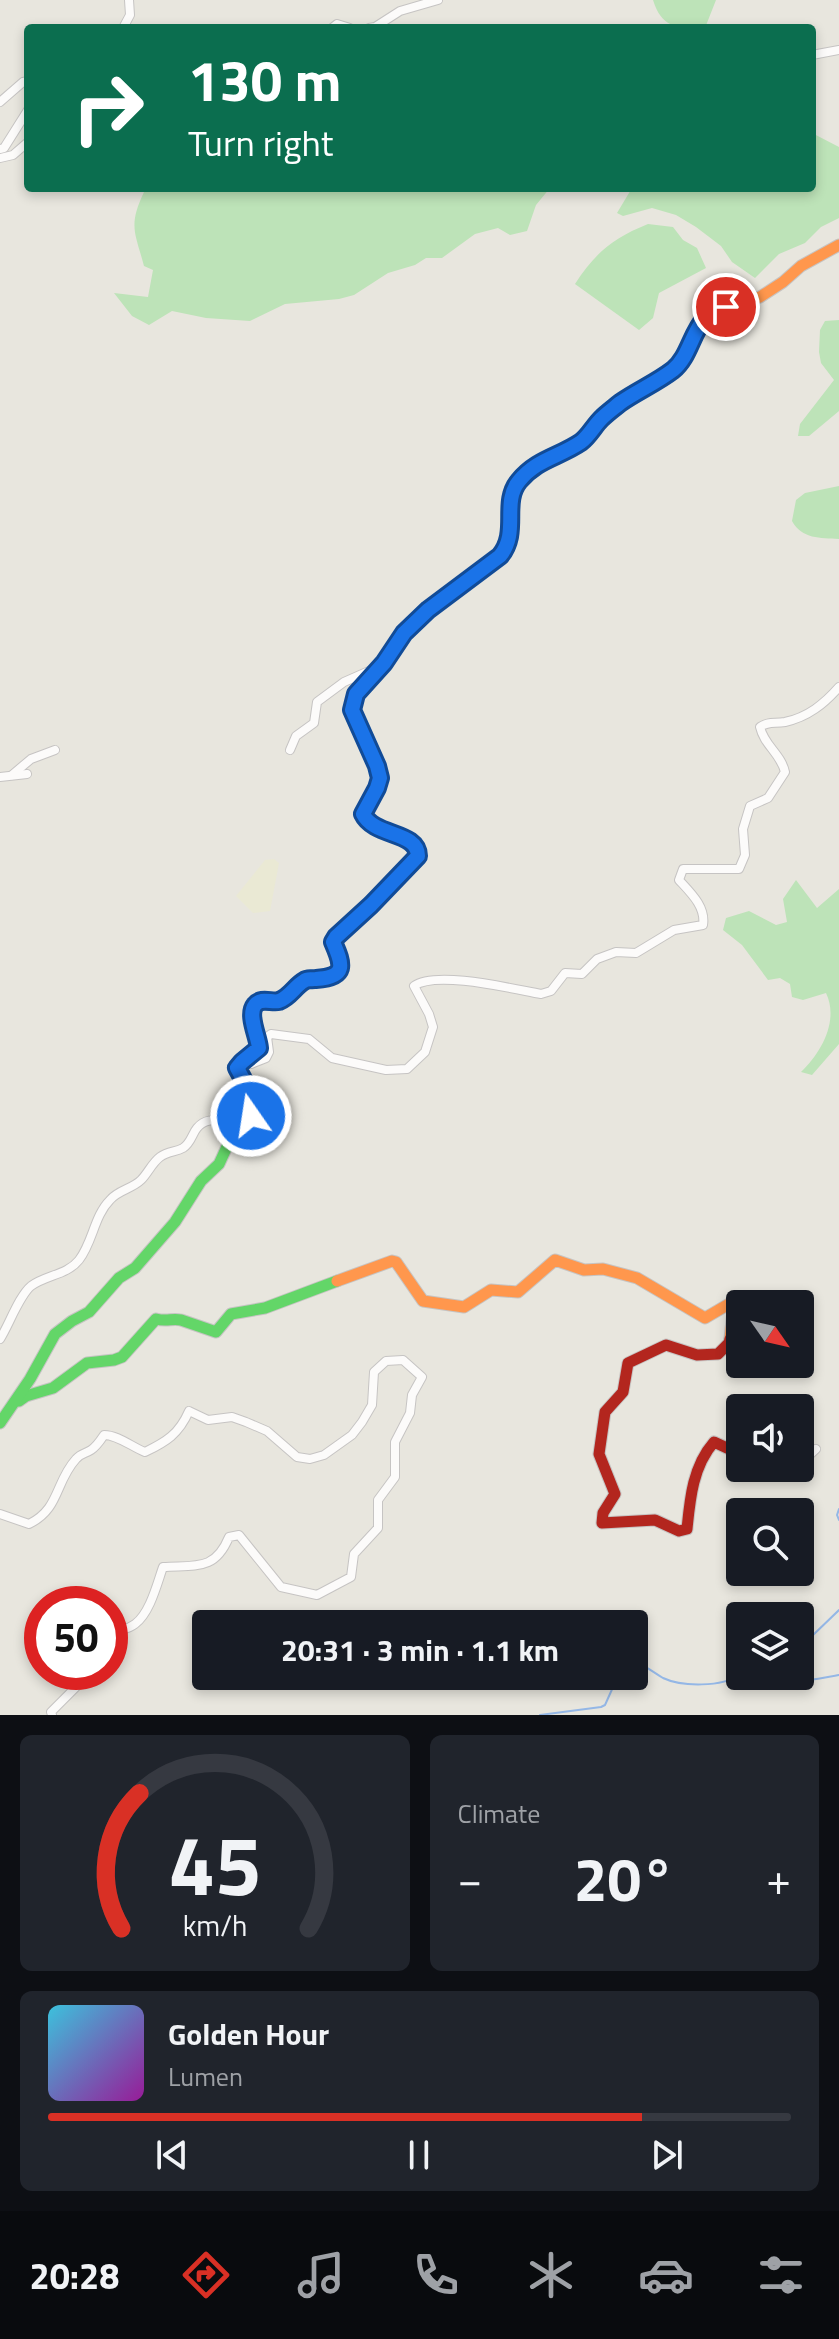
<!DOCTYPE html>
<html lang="en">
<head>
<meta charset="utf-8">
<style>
  :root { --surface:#171b24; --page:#20242c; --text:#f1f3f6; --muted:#9ea1a6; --line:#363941; --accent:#d93025 }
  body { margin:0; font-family:"Titillium Web",sans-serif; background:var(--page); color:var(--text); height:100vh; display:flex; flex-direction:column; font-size:30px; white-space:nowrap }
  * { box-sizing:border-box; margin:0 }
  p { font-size:26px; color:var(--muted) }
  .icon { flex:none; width:44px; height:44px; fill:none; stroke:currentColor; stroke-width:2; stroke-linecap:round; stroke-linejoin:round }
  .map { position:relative; height:1715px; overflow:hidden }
  .panel { display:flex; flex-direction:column; gap:20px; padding:20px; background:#0d0f14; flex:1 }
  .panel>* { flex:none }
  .hud { position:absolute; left:24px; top:24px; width:792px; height:168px; border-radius:8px; box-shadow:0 4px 12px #0003; background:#0b6e4f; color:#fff; overflow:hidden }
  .needle { width:52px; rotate:124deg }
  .tools { position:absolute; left:726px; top:1290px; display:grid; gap:16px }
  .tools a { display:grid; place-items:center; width:88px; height:88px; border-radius:8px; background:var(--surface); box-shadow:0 4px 12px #0003; font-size:40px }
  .speed { position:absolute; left:24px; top:1586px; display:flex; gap:16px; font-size:40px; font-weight:700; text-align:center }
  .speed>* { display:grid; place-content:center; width:104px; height:104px; border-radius:50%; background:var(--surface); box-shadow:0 4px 12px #0003; line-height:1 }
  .speed .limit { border:12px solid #d22; background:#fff; color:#111 }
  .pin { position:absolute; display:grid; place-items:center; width:68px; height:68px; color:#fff; margin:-34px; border:4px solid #fff; border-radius:50%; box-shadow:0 2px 8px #0007 }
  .me { position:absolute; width:88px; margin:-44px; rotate:347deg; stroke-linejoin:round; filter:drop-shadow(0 0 6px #0008) }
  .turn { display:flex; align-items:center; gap:28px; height:168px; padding:0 32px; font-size:36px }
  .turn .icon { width:104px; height:104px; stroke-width:2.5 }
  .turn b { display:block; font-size:56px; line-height:68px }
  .big { font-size:60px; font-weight:700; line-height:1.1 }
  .panel .tile { flex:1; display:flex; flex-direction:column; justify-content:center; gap:12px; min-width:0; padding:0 28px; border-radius:12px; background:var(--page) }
  .panel .dial { align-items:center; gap:0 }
  .dial svg { height:208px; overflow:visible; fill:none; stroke:var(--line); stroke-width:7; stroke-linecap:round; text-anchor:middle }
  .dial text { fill:var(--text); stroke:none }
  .song { display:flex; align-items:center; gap:24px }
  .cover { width:96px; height:96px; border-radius:12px; background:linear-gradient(135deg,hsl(190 70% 55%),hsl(300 70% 35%)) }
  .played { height:8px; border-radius:4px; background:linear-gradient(90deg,var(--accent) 80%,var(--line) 80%) }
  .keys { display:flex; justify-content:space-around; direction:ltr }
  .heat { display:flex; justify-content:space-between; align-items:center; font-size:44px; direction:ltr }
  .panel .tiles { flex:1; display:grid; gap:20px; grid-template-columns:1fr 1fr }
  .tile:last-child { grid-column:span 2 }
  .trip { position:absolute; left:192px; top:1610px; width:456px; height:80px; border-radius:8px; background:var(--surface); box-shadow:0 4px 12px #0003; font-weight:700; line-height:80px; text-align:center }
  .tab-bar { display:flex; height:128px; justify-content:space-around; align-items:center; background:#090b0e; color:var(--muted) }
  .tab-bar .icon { width:56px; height:56px }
  .tab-bar .current { color:var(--accent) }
  .tab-bar b { font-size:36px; color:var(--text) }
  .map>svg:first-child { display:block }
  .education { fill:#eae9d4 }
  .green { fill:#bde3b8 }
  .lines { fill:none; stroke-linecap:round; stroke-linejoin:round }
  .stream { stroke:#94b7e6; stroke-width:2 }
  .street-casing { stroke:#c6c4c3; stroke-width:10 }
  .fast-casing { stroke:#c6c4c3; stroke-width:13 }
  .slow-casing { stroke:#c6c4c3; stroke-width:13 }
  .jam-casing { stroke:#c6c4c3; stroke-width:13 }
  .street { stroke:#fcfbfa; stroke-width:8 }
  .fast { stroke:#63d668; stroke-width:11 }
  .slow { stroke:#ff974d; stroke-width:11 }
  .jam { stroke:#b3261e; stroke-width:11 }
  .route-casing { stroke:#114b97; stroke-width:20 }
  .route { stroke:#1a73e8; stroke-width:14 }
</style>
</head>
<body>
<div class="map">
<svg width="839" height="1715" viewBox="0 0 839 1715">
  <rect width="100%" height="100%" fill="#e8e6de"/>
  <!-- education -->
  <path class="education" d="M274,859l5,4 -9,48 -17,2 -17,-17 29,-36z"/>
  <!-- green -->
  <g class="green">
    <path d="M653,0h63l-11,28c-27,0 -43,1 -52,-28z"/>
    <path d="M812,133l27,14v71l-18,9 -16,16 -26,11 -24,24 -23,-16 -11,-16 -25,-19 -20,-12 -24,-7 -29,8 -6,-3 15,-25h180z"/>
    <path d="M139,188h411l-14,17 -9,26 -17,4 -12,-7 -23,6 -33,24h-16l-11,7 -27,8 -34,22 -15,4 -54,5 -35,17 -44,-3 -34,-7 -23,14 -17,-9 -18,-23 34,4 5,-27 -9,-4c-9,-34 -16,-40 0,-74z"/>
    <path d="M648,224l25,3 10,13 14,8 9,20 -47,25 -6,25 -14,12 -64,-46c20,-31 38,-46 73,-60z"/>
    <path d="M839,320v91l-30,25h-11l2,-12 34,-44 -13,-17 -2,-11 1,-22 5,-9z"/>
    <path d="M839,486v53c-19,-1 -37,0 -47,-18l4,-21 9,-7z"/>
    <path d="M796,880l21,28 22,-19v155l-27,31 -11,-3c21,-20 38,-52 25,-79l-23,7 -11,-3 -2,-13 -10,-6 -12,2 -26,-35 -19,-15 3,-12 23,-7 27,14 11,-3 -4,-23z"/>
  </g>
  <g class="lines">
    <!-- stream -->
    <g class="stream">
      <path d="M839,1509l-2,6 2,5"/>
      <path d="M800,1643l11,-6 28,-27"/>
      <path d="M634,1662c11,3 19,10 29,16 19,9 59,9 77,-3"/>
      <path d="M761,1676c22,11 54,3 78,-1"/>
      <path d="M540,1715l61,-8 4,-2 13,-29"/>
    </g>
    <!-- street casing -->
    <g class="street-casing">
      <g id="street">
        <path d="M123,28l7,-13 -1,-15"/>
        <path d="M332,28l5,-4 13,4"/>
        <path d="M369,28l6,-1 25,-16 38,-11"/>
        <path d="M812,55l27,-5"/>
        <path d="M0,102l23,-20 5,-1"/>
        <path d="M0,149l4,-1 24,-38"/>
        <path d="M0,158l13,-3 15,-13"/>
        <path d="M290,750l6,-14 18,-13 3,-21 27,-20 34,-15"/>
        <path d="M12,775l19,-16 24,-9"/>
        <path d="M0,777l27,-3"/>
        <path d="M240,1065l11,-1 15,-6 3,-6 -2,-15 4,-3 38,5 23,19 54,12 21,-1 18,-17 8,-25 -4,-13 -15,-28c22,-16 99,3 127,8l10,-3 14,-18 17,1 15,-15 19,-7 20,1 38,-23 29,-5c3,-18 -12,-32 -24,-45l4,-11h56l6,-14 -2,-26 7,-23 18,-8 17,-26c-4,-18 -21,-27 -25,-45 9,-6 14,-3 25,-5 23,-5 39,-18 54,-35"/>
        <path d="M0,1339c9,-14 19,-43 31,-53 15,-11 36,-11 48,-26 14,-18 15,-44 31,-60 8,-10 22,-11 31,-20 7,-7 11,-17 19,-23 8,-6 16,-5 23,-9 8,-5 9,-14 14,-20 19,-23 48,18 48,-36"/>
        <path d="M800,1464l16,-15"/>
        <path d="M773,1468l20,2 2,-2"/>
        <path d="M0,1514l29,10c31,-15 26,-42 47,-65 5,-6 9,-5 15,-9 6,-4 9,-9 13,-15 14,0 28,12 41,17 21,-10 34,-18 44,-41l19,9 24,-3 14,5 21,9 30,26 13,2 14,-4 28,-20 10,-13 10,-17 2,-33 12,-11 17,-1 19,17 -10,18 -2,18 -15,29v35l-17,23v28l-24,26 -3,23 -34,18 -36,-8 -42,-52 -10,2c-14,34 -33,28 -66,30 -6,17 -13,46 -28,57 -8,6 -16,6 -25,6"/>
        <path d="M52,1715l-1,-3 35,-35 2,-5"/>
      </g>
    </g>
    <!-- fast casing -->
    <g class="fast-casing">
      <g id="fast">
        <path d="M388,657c30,-45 70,-69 112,-101 20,-25 3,-42 13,-65 11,-28 46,-33 68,-50 8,-6 14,-16 21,-23 19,-19 43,-31 66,-45"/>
        <path d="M19,1401l7,-5 27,-8 34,-25 27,-3 8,-3 34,-38c12,3 15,-1 25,1l35,12 15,-18 34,-6 72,-27"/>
        <path d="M0,1423l30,-44 25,-45 17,-13 17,-9 30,-34 16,-10 40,-46 26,-41 18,-17 12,-26 20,-22 -1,-24 -13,-24 22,-20 -6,-30 2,-13 28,-6 22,-19 25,-3"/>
      </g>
    </g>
    <!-- slow casing -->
    <g class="slow-casing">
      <g id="slow">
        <path d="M668,373l13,-11 22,-42 8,-7 49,-16 23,-15 18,-16 38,-21"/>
        <path d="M330,977c16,-7 8,-22 3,-35l3,-5 35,-32 47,-49c-6,-24 -40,-22 -55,-42l17,-36 -3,-12 -25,-56 4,-16 32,-37"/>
        <path d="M337,1281l55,-20 4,1 27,39 41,6 27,-17 27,2 37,-32 29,10 19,-1 34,9 68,40 29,-17 -4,38"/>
      </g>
    </g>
    <!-- jam casing -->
    <g class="jam-casing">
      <path id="jam" d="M730,1339l-1,4 -11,11 -21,1 -31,-10 -38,18 -5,29 -18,20 -6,42 16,40 -12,19 -1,10 53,-3 24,11 8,-2c3,-31 6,-63 27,-87l26,12"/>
    </g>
    <!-- street -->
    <use href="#street" class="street"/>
    <!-- fast -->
    <use href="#fast" class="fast"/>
    <!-- slow -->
    <use href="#slow" class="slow"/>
    <!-- jam -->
    <use href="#jam" class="jam"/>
  </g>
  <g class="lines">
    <!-- route casing -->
    <g class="route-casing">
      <path id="route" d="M251,1116l-1,-24 -13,-24 5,-6 17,-14c-1,-12 -12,-33 -4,-43 6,-8 17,-2 24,-4 11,-4 16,-15 25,-20 4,-3 7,-1 12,-2 31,-2 27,-14 17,-37l3,-5 35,-32 47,-49c0,-25 -44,-19 -55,-42l14,-26 3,-10 -3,-12 -25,-56 4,-16 28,-31 20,-30 24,-23 72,-54c20,-24 1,-53 19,-75 18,-22 40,-24 62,-39 8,-6 13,-16 20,-23 6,-6 13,-11 19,-16 17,-12 36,-20 53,-33 16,-13 18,-36 32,-52 5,-6 13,-8 21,-11"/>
    </g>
    <!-- route -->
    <use href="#route" class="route"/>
  </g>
</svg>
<div class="tools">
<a><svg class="needle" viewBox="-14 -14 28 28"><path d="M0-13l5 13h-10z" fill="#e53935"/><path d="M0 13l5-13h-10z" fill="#9ea1a6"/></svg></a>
<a><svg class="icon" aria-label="sound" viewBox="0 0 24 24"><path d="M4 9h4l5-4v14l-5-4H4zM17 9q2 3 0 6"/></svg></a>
<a><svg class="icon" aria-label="search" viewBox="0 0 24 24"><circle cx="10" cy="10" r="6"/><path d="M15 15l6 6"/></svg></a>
<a><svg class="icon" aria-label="layers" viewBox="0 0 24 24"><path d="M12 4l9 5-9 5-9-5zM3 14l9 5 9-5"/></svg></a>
</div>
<div class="speed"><div class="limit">50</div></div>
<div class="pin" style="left:726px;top:307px;background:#d93025"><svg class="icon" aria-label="arrive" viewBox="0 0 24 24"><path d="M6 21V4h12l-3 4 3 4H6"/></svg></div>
<svg class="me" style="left:251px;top:1116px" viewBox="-20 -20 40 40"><circle r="17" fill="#1a73e8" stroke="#fff" stroke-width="3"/><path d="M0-11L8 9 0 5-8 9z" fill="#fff"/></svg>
<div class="trip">20:31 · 3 min · 1.1 km</div>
<div class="hud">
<div class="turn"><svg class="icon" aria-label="right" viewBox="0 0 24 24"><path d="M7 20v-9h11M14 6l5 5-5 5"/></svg><div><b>130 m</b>Turn right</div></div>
</div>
</div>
<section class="panel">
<div class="tiles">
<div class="tile dial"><svg viewBox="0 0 100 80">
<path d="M14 69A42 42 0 1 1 86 69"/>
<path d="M14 69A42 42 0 0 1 21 17" stroke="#d93025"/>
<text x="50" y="56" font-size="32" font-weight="700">45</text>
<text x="50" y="72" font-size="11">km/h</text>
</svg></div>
<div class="tile"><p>Climate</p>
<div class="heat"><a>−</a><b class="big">20°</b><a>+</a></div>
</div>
<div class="tile">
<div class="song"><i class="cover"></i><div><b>Golden Hour</b><p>Lumen</p></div></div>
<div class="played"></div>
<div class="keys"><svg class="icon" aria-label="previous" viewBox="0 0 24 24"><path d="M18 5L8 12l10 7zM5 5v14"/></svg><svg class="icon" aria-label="pause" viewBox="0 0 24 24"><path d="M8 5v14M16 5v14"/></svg><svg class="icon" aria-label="next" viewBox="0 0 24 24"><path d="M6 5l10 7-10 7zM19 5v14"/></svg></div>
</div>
</div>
</section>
<nav class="tab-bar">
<b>20:28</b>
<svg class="icon current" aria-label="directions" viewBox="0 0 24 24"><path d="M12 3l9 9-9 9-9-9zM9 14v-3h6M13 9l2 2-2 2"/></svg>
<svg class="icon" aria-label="music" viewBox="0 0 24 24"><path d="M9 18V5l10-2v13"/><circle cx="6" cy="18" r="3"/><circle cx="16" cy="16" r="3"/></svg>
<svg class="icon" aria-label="phone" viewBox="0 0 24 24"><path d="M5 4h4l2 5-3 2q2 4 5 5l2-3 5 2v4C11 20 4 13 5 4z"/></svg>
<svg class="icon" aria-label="climate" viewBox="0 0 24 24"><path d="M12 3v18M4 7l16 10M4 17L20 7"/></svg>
<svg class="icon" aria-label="car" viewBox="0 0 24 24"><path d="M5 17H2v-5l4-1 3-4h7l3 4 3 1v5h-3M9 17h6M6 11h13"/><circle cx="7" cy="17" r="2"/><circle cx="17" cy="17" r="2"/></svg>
<svg class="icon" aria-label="filters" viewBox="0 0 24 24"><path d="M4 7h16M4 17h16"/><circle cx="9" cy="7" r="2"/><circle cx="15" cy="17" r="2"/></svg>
</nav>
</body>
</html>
